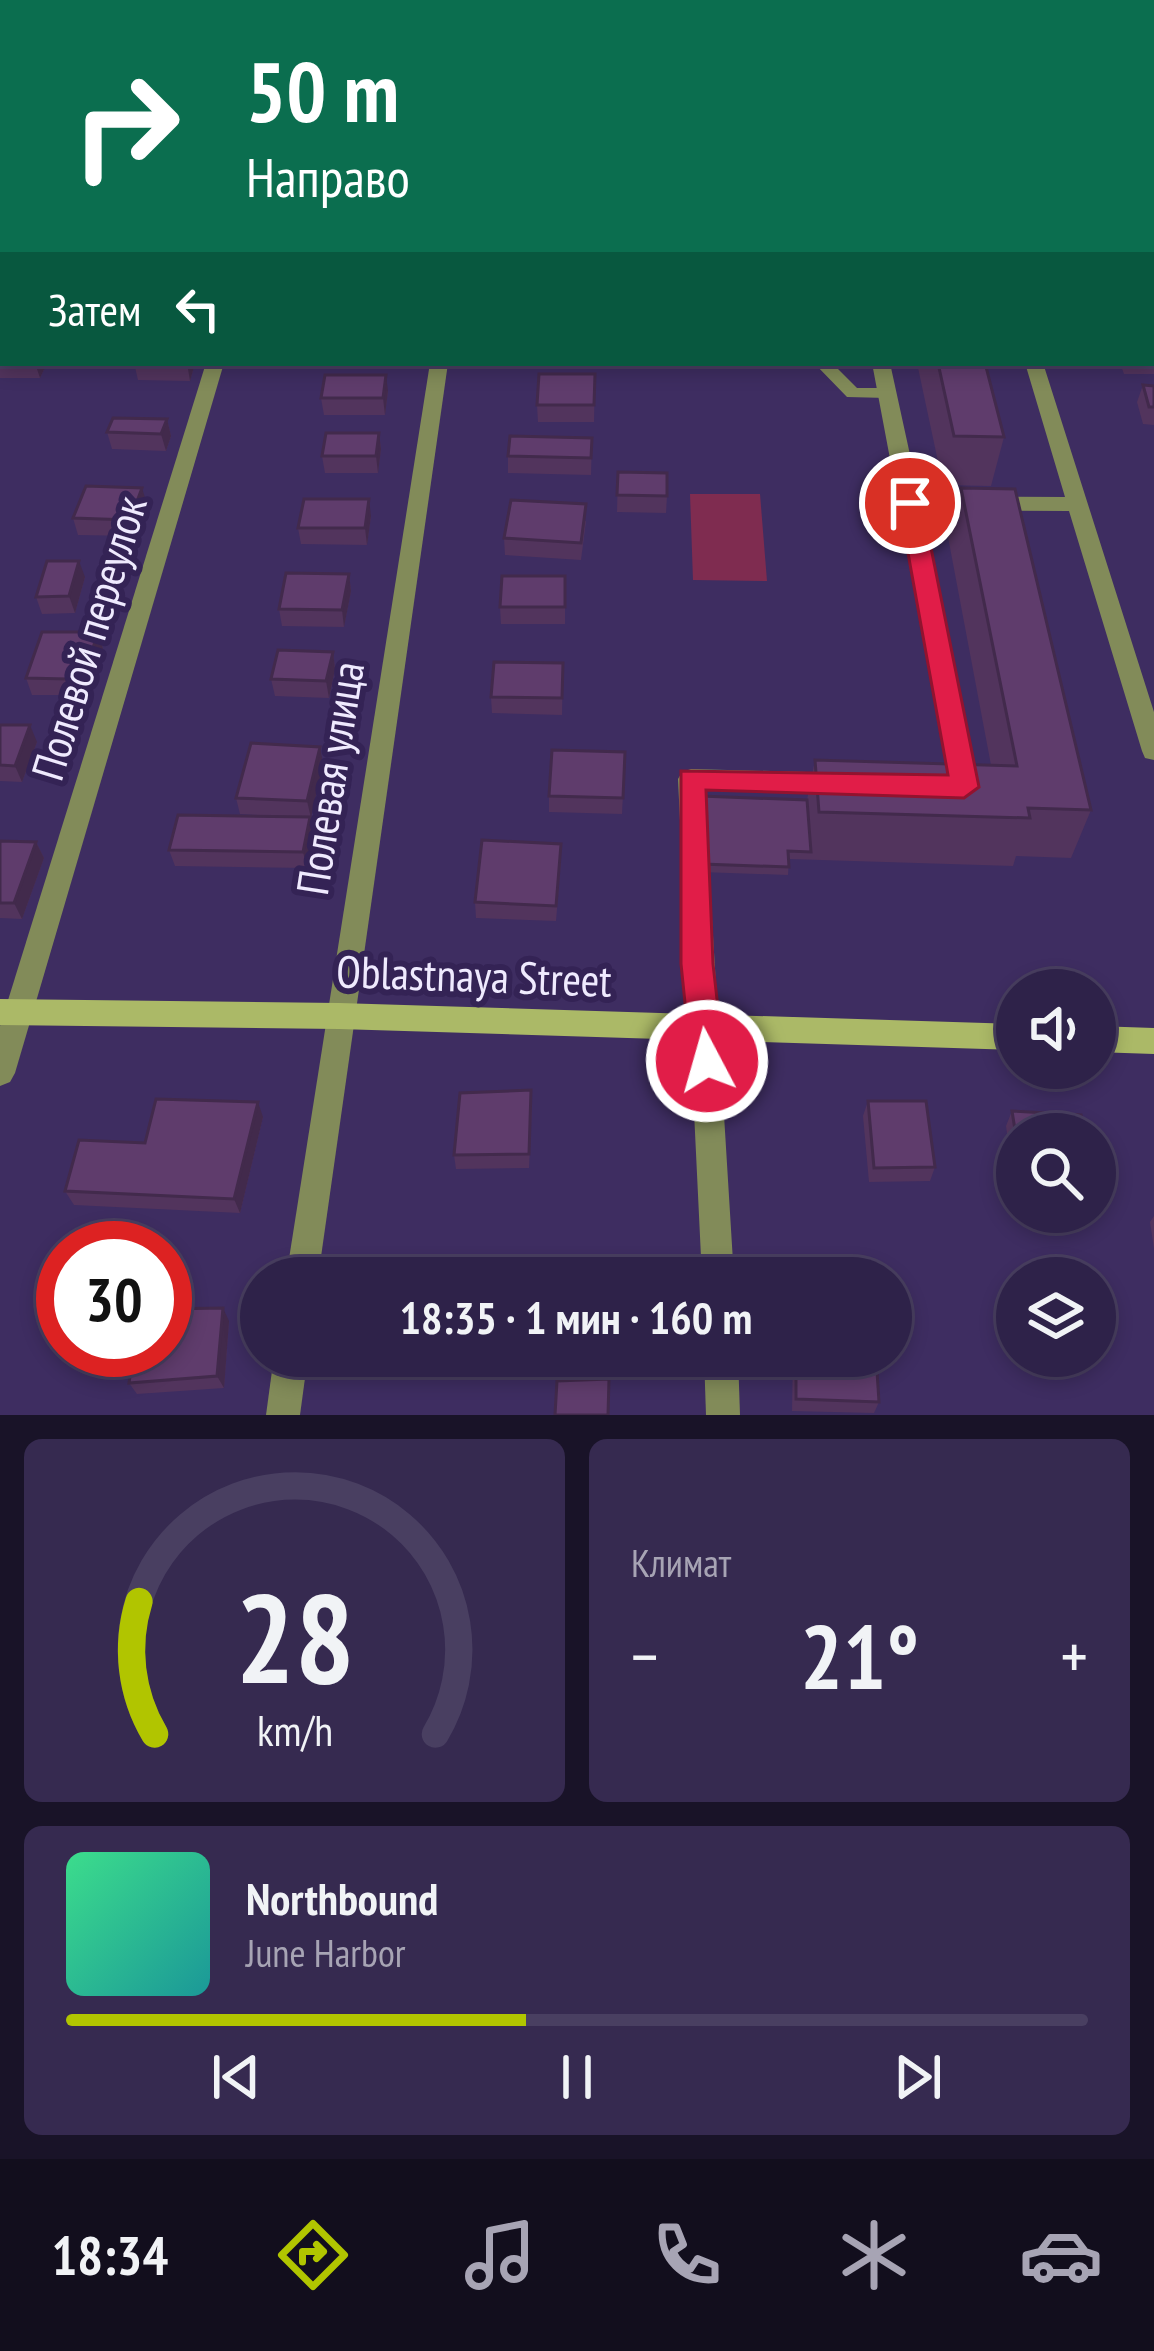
<!DOCTYPE html>
<html lang="ru">
<head>
<meta charset="utf-8">
<style>
  :root { --surface:#2e2249; --page:#362a50; --text:#f1f3f6; --muted:#a7a4b4; --line:#493f61; --accent:#b1c500 }
  body { margin:0; font-family:"PT Sans Narrow",sans-serif; background:var(--page); color:var(--text); height:100vh; display:flex; flex-direction:column; font-size:45px; white-space:nowrap }
  * { box-sizing:border-box; margin:0 }
  p { font-size:39px; color:var(--muted) }
  .icon { flex:none; width:66px; height:66px; fill:none; stroke:currentColor; stroke-width:2; stroke-linecap:round; stroke-linejoin:round }
  .map { position:relative; height:1415px; overflow:hidden }
  .side { display:flex; flex-direction:column; gap:24px; padding:24px; background:#191328; flex:1 }
  .side>* { flex:none }
  .top-card { position:absolute; left:0px; top:0px; width:1155px; height:366px; box-shadow:0 6px 18px #0003,0 0 0 3px var(--line); background:#0b6e4f; color:#fff; overflow:hidden }
  .buttons { position:absolute; left:996px; top:969px; display:grid; gap:24px }
  .buttons a { display:grid; place-items:center; width:120px; height:120px; border-radius:50%; background:var(--surface); box-shadow:0 6px 18px #0003,0 0 0 3px var(--line); font-size:60px }
  .speed { position:absolute; left:36px; top:1221px; display:flex; gap:24px; font-size:60px; font-weight:700; text-align:center }
  .speed>* { display:grid; place-content:center; width:156px; height:156px; border-radius:50%; background:var(--surface); box-shadow:0 6px 18px #0003,0 0 0 3px var(--line); line-height:1 }
  .speed .limit { border:18px solid #d22; background:#fff; color:#111 }
  .pin { position:absolute; display:grid; place-items:center; width:102px; height:102px; color:#fff; margin:-51px; border:6px solid #fff; border-radius:50%; box-shadow:0 3px 12px #0007 }
  .me { position:absolute; width:132px; margin:-66px; rotate:354deg; stroke-linejoin:round; filter:drop-shadow(0 0 9px #0008) }
  .turn { display:flex; align-items:center; gap:42px; height:252px; padding:0 48px; font-size:54px }
  .turn .icon { width:156px; height:156px; stroke-width:2.5 }
  .turn b { display:block; font-size:84px; line-height:102px }
  .then { display:flex; align-items:center; height:114px; padding:0 48px; background:#0003; gap:24px; font-size:45px }
  .big { font-size:90px; font-weight:700; line-height:1.1 }
  .side .tile { flex:1; display:flex; flex-direction:column; justify-content:center; gap:18px; min-width:0; padding:0 42px; border-radius:18px; background:var(--page) }
  .side .dial { align-items:center; gap:0 }
  .dial svg { height:312px; overflow:visible; fill:none; stroke:var(--line); stroke-width:7; stroke-linecap:round; text-anchor:middle }
  .dial text { fill:var(--text); stroke:none }
  .song { display:flex; align-items:center; gap:36px }
  .cover { width:144px; height:144px; border-radius:18px; background:linear-gradient(135deg,hsl(150 70% 55%),hsl(180 70% 35%)) }
  .played { height:12px; border-radius:6px; background:linear-gradient(90deg,var(--accent) 45%,var(--line) 45%) }
  .keys { display:flex; justify-content:space-around; direction:ltr }
  .heat { display:flex; justify-content:space-between; align-items:center; font-size:66px; direction:ltr }
  .side .tiles { flex:1; display:grid; gap:24px; grid-template-columns:1fr 1fr }
  .tile:last-child { grid-column:span 2 }
  .trip { position:absolute; left:240px; top:1257px; width:672px; height:120px; border-radius:60px; background:var(--surface); box-shadow:0 6px 18px #0003,0 0 0 3px var(--line); font-weight:700; line-height:120px; text-align:center }
  .dock { display:flex; height:192px; justify-content:space-around; align-items:center; background:#120e1d; color:var(--muted) }
  .dock .icon { width:84px; height:84px }
  .dock .selected { color:var(--accent) }
  .dock b { font-size:54px; color:var(--text) }
  .map>svg:first-child { display:block }
  .built { fill:#4b3871 }
  .green { fill:#7f2c50 }
  .lines { fill:none; stroke-linecap:round; stroke-linejoin:round }
  .lane { fill:#828b59; fill-rule:evenodd }
  .street { fill:#828b59; fill-rule:evenodd }
  .secondary { fill:#abb967; fill-rule:evenodd }
  .wall { fill:#52345d }
  .shaded-wall { fill:#422a4c }
  .building { fill:#5f3c6c; stroke:#422a4c; stroke-width:3 }
  .route { fill:#e11d48; stroke:#92132f; stroke-width:3 }
  .labels { text-anchor:middle; stroke-width:12; stroke-linejoin:round; paint-order:stroke }
  .street-label { font-size:45px; fill:#efeafe; stroke:#342355 }
</style>
</head>
<body>
<div class="map">
<svg width="1154" height="1415" viewBox="0 0 1154 1415">
  <rect width="100%" height="100%" fill="#3e2d61"/>
  <!-- built -->
  <path class="built" d="M427,0h537l1,3h-539z"/>
  <!-- green -->
  <path class="green" d="M690,494h70l7,87 -74,-1z"/>
  <g class="lines">
    <!-- lane -->
    <g class="lane">
      <path d="M218,0h12l-1,3h-12z"/>
      <path d="M306,0h12l-1,3h-12z"/>
      <rect x="1152" y="50" width="2" height="8"/>
      <rect x="1152" y="303" width="2" height="10"/>
      <path d="M814,363h18l25,25h30l8,5 -8,5 -40,-1z"/>
    </g>
    <!-- street -->
    <g class="street">
      <path d="M977,0h17l-19,3z"/>
      <rect x="0" y="133" width="3" height="10"/>
      <rect x="1152" y="154" width="2" height="10"/>
      <path d="M206,363h18l-209,710 -5,9 -10,4v-60z"/>
      <path d="M430,363h18l-130,915h-32z"/>
      <path d="M872,363h18l29,133 146,1 -40,-134h18l111,349v48l-9,-2 -3,-7 -73,-240 -147,-1 55,276 -4,7h-26l-4,-7 7,-8z"/>
      <path d="M691,769l152,4 9,3 4,7 -4,7 -9,3 -139,-4 30,489h-32l-24,-499 4,-7z"/>
      <path d="M274,1356h34l-8,59h-34z"/>
      <path d="M704,1356h34l2,59h-34z"/>
    </g>
    <!-- secondary -->
    <g class="secondary">
      <path d="M72,0h14l-16,3z"/>
      <path d="M3,122v14l-3,1v-14z"/>
      <path d="M0,999l339,4 678,21v26l-678,-21 -339,-4z"/>
      <path d="M1095,1026l59,2v26l-59,-2z"/>
    </g>
  </g>
  <!-- wall -->
  <g class="wall">
    <rect x="1152" y="73" width="2" height="57"/>
    <rect x="0" y="258" width="3" height="36"/>
    <path d="M0,319h3v44h44l-7,15h-40z"/>
    <path d="M1152,329h2v45h-30l-4,-11h32z"/>
    <path d="M134,363h61l-5,18 -52,-1z"/>
    <path d="M917,363h68l19,74 -13,49 -48,-1z"/>
    <path d="M595,374l-1,48h-56l-1,-17z"/>
    <path d="M1143,385l11,1v39l-11,-1 -6,-22z"/>
    <path d="M388,391l-3,24h-61l-3,-17z"/>
    <path d="M167,419l4,17 -5,15 -54,-2 -5,-17z"/>
    <path d="M379,433l2,16 -3,24h-53l-3,-17z"/>
    <path d="M592,438l-1,37 -83,-2v-17z"/>
    <path d="M618,472l49,24 -1,17 -49,-1z"/>
    <path d="M961,488l130,322 -20,48 -55,-2 -3,10 -224,-7 -1,16 -87,-3 -1,-76 107,4 8,-40 176,5 -43,-228z"/>
    <path d="M147,504l-12,32 -57,-1 -5,-17z"/>
    <path d="M371,516l-4,29 -66,-1 -3,-16z"/>
    <path d="M586,521l-5,39 -76,-5 -1,-17z"/>
    <path d="M349,574l2,17 -7,36 -62,-1 -3,-17z"/>
    <path d="M565,576v48h-64l-1,-17z"/>
    <path d="M85,577l-10,36 -33,1 -6,-17z"/>
    <path d="M98,632l5,17 -9,31h-16l-5,15h-41l-6,-17z"/>
    <path d="M333,652l2,17 -6,29 -54,-2 -4,-17z"/>
    <path d="M563,663l-1,52 -70,-2 -1,-16z"/>
    <path d="M0,725l37,17 -15,40 -22,-1z"/>
    <path d="M625,752l-3,62 -73,-2v-16z"/>
    <path d="M323,763l-13,55 3,15 -6,35 -132,-2 -6,-16 120,-33 -49,-3 -4,-16z"/>
    <path d="M0,841l36,1 8,16 -22,61 -22,-1z"/>
    <path d="M561,860l-5,61 -80,-3 -1,-16z"/>
    <path d="M868,1101l67,66 -5,14 -61,1 -6,-66z"/>
    <path d="M532,1105l-3,63 -73,1 -2,-14z"/>
    <path d="M1012,1111l5,23v68l-11,-76z"/>
    <path d="M263,1117l-23,96 -166,-8 -9,-14 80,-48z"/>
    <path d="M1154,1216v33l-4,-27z"/>
    <path d="M229,1321l-5,67 -87,6 -8,-11z"/>
    <path d="M793,1356h83l3,46 -5,11 -82,-2z"/>
  </g>
  <!-- shaded-wall -->
  <g class="shaded-wall">
    <path d="M172,0h23l-1,3h-24z"/>
    <path d="M35,363h12l-7,15z"/>
    <path d="M187,363h8l-5,18z"/>
    <path d="M386,375l2,16 -3,24 -2,-17z"/>
    <path d="M167,419l4,17 -5,15 -5,-17z"/>
    <path d="M379,433l2,16 -3,24 -2,-17z"/>
    <path d="M142,488l5,16 -12,32 -5,-16z"/>
    <path d="M369,499l2,17 -4,29 -2,-17z"/>
    <path d="M79,561l6,16 -10,36 -6,-17z"/>
    <path d="M349,574l2,17 -7,36 -2,-17z"/>
    <path d="M98,632l5,17 -9,31 -6,-16z"/>
    <path d="M333,652l2,17 -6,29 -3,-17z"/>
    <path d="M72,663l6,17 -5,15 -6,-16z"/>
    <path d="M30,725l7,17 -15,40 -7,-16z"/>
    <path d="M320,747l3,16 -12,55 -4,-17z"/>
    <path d="M310,817l3,16 -6,35 -4,-16z"/>
    <path d="M36,842l8,16 -22,61 -8,-16z"/>
    <path d="M258,1102l5,15 -23,96 -6,-14z"/>
    <path d="M223,1308l6,13 -5,67 -7,-12z"/>
  </g>
  <!-- building -->
  <g class="building">
    <path d="M130,0h42l-2,3h-42z"/>
    <path d="M329,0h41l-1,3h-41z"/>
    <path d="M510,1l33,1 -33,1z"/>
    <rect x="1152" y="234" width="2" height="45"/>
    <rect x="0" y="258" width="3" height="20"/>
    <rect x="0" y="319" width="3" height="42"/>
    <rect x="1152" y="329" width="2" height="28"/>
    <path d="M134,363h53l-1,1z"/>
    <path d="M938,363h47l19,74 -50,-1z"/>
    <path d="M539,374h56l-1,31h-57z"/>
    <path d="M325,375h61l-3,23h-62z"/>
    <path d="M1143,385l11,1v21h-5z"/>
    <path d="M113,418l54,1 -6,15 -54,-2z"/>
    <path d="M326,433h53l-3,23h-54z"/>
    <path d="M510,436l82,2 -1,20 -83,-2z"/>
    <path d="M618,472l49,1v23l-50,-1z"/>
    <path d="M86,486l56,2 -12,32 -57,-2z"/>
    <path d="M961,488l54,1 76,321 -63,-2 2,10 -211,-6 -4,-52 202,6z"/>
    <path d="M304,499h65l-4,29h-67z"/>
    <path d="M511,500l75,4 -5,39 -77,-5z"/>
    <path d="M47,561h32l-10,35 -33,1z"/>
    <path d="M286,573l63,1 -7,36 -63,-1z"/>
    <path d="M502,576h63v31h-65z"/>
    <path d="M42,632h56l-10,32 -16,-1 -5,16 -41,-1z"/>
    <path d="M278,650l55,2 -7,29 -55,-2z"/>
    <path d="M494,662l69,1 -1,35 -71,-1z"/>
    <path d="M0,725h30l-15,41 -15,-1z"/>
    <path d="M251,743l69,4 -13,54 -71,-3z"/>
    <path d="M552,750l73,2 -2,46 -74,-2z"/>
    <path d="M700,796l107,4 4,52 -23,-1 1,16 -87,-3z"/>
    <path d="M178,815l132,2 -7,35 -134,-2z"/>
    <path d="M482,840l79,4 -5,62 -81,-4z"/>
    <path d="M0,841l36,1 -22,61h-14z"/>
    <path d="M531,1090l-2,64 -75,1 6,-62z"/>
    <path d="M156,1099l102,3 -24,97 -169,-8 14,-51 66,3z"/>
    <path d="M868,1101h58l9,66 -61,1z"/>
    <path d="M1012,1111l69,4 4,19h-68v8z"/>
    <path d="M223,1308l-6,68 -88,7 5,-33h31v-41z"/>
    <path d="M796,1356h80l3,46 -83,-3z"/>
    <path d="M609,1379l-1,36h-53l2,-34z"/>
  </g>
  <!-- route -->
  <path class="route" d="M910,495l12,8 57,284 -15,11 -258,-8 7,174 11,97 -5,10 -12,5 -12,-5 -4,-10 -10,-97v-193l267,4 -49,-272z"/>
  <g class="labels">
    <!-- street labels -->
    <g class="street-label">
      <text transform="translate(89 638) rotate(-73)" y="16">Полевой переулок</text>
      <text transform="translate(330 778) rotate(-81)" y="16">Полевая улица</text>
      <text transform="translate(474 976) rotate(2)" y="16">Oblastnaya Street</text>
    </g>
  </g>
</svg>
<div class="buttons">
<a><svg class="icon" aria-label="sound" viewBox="0 0 24 24"><path d="M4 9h4l5-4v14l-5-4H4zM17 9q2 3 0 6"/></svg></a>
<a><svg class="icon" aria-label="search" viewBox="0 0 24 24"><circle cx="10" cy="10" r="6"/><path d="M15 15l6 6"/></svg></a>
<a><svg class="icon" aria-label="layers" viewBox="0 0 24 24"><path d="M12 4l9 5-9 5-9-5zM3 14l9 5 9-5"/></svg></a>
</div>
<div class="speed"><div class="limit">30</div></div>
<div class="pin" style="left:910px;top:503px;background:#d93025"><svg class="icon" aria-label="arrive" viewBox="0 0 24 24"><path d="M6 21V4h12l-3 4 3 4H6"/></svg></div>
<svg class="me" style="left:707px;top:1061px" viewBox="-20 -20 40 40"><circle r="17" fill="#e11d48" stroke="#fff" stroke-width="3"/><path d="M0-11L8 9 0 5-8 9z" fill="#fff"/></svg>
<div class="trip">18:35 · 1 мин · 160 m</div>
<div class="top-card">
<div class="turn"><svg class="icon" aria-label="right" viewBox="0 0 24 24"><path d="M7 20v-9h11M14 6l5 5-5 5"/></svg><div><b>50 m</b>Направо</div></div>
<div class="then">Затем<svg class="icon" aria-label="left" viewBox="0 0 24 24"><path d="M17 20v-9H6M10 6l-5 5 5 5"/></svg></div>
</div>
</div>
<section class="side">
<div class="tiles">
<div class="tile dial"><svg viewBox="0 0 100 80">
<path d="M14 69A42 42 0 1 1 86 69"/>
<path d="M14 69A42 42 0 0 1 10 35" stroke="#b1c500"/>
<text x="50" y="56" font-size="32" font-weight="700">28</text>
<text x="50" y="72" font-size="11">km/h</text>
</svg></div>
<div class="tile"><p>Климат</p>
<div class="heat"><a>−</a><b class="big">21°</b><a>+</a></div>
</div>
<div class="tile">
<div class="song"><i class="cover"></i><div><b>Northbound</b><p>June Harbor</p></div></div>
<div class="played"></div>
<div class="keys"><svg class="icon" aria-label="previous" viewBox="0 0 24 24"><path d="M18 5L8 12l10 7zM5 5v14"/></svg><svg class="icon" aria-label="pause" viewBox="0 0 24 24"><path d="M8 5v14M16 5v14"/></svg><svg class="icon" aria-label="next" viewBox="0 0 24 24"><path d="M6 5l10 7-10 7zM19 5v14"/></svg></div>
</div>
</div>
</section>
<nav class="dock">
<b>18:34</b>
<svg class="icon selected" aria-label="directions" viewBox="0 0 24 24"><path d="M12 3l9 9-9 9-9-9zM9 14v-3h6M13 9l2 2-2 2"/></svg>
<svg class="icon" aria-label="music" viewBox="0 0 24 24"><path d="M9 18V5l10-2v13"/><circle cx="6" cy="18" r="3"/><circle cx="16" cy="16" r="3"/></svg>
<svg class="icon" aria-label="phone" viewBox="0 0 24 24"><path d="M5 4h4l2 5-3 2q2 4 5 5l2-3 5 2v4C11 20 4 13 5 4z"/></svg>
<svg class="icon" aria-label="climate" viewBox="0 0 24 24"><path d="M12 3v18M4 7l16 10M4 17L20 7"/></svg>
<svg class="icon" aria-label="car" viewBox="0 0 24 24"><path d="M5 17H2v-5l4-1 3-4h7l3 4 3 1v5h-3M9 17h6M6 11h13"/><circle cx="7" cy="17" r="2"/><circle cx="17" cy="17" r="2"/></svg>
</nav>
</body>
</html>
